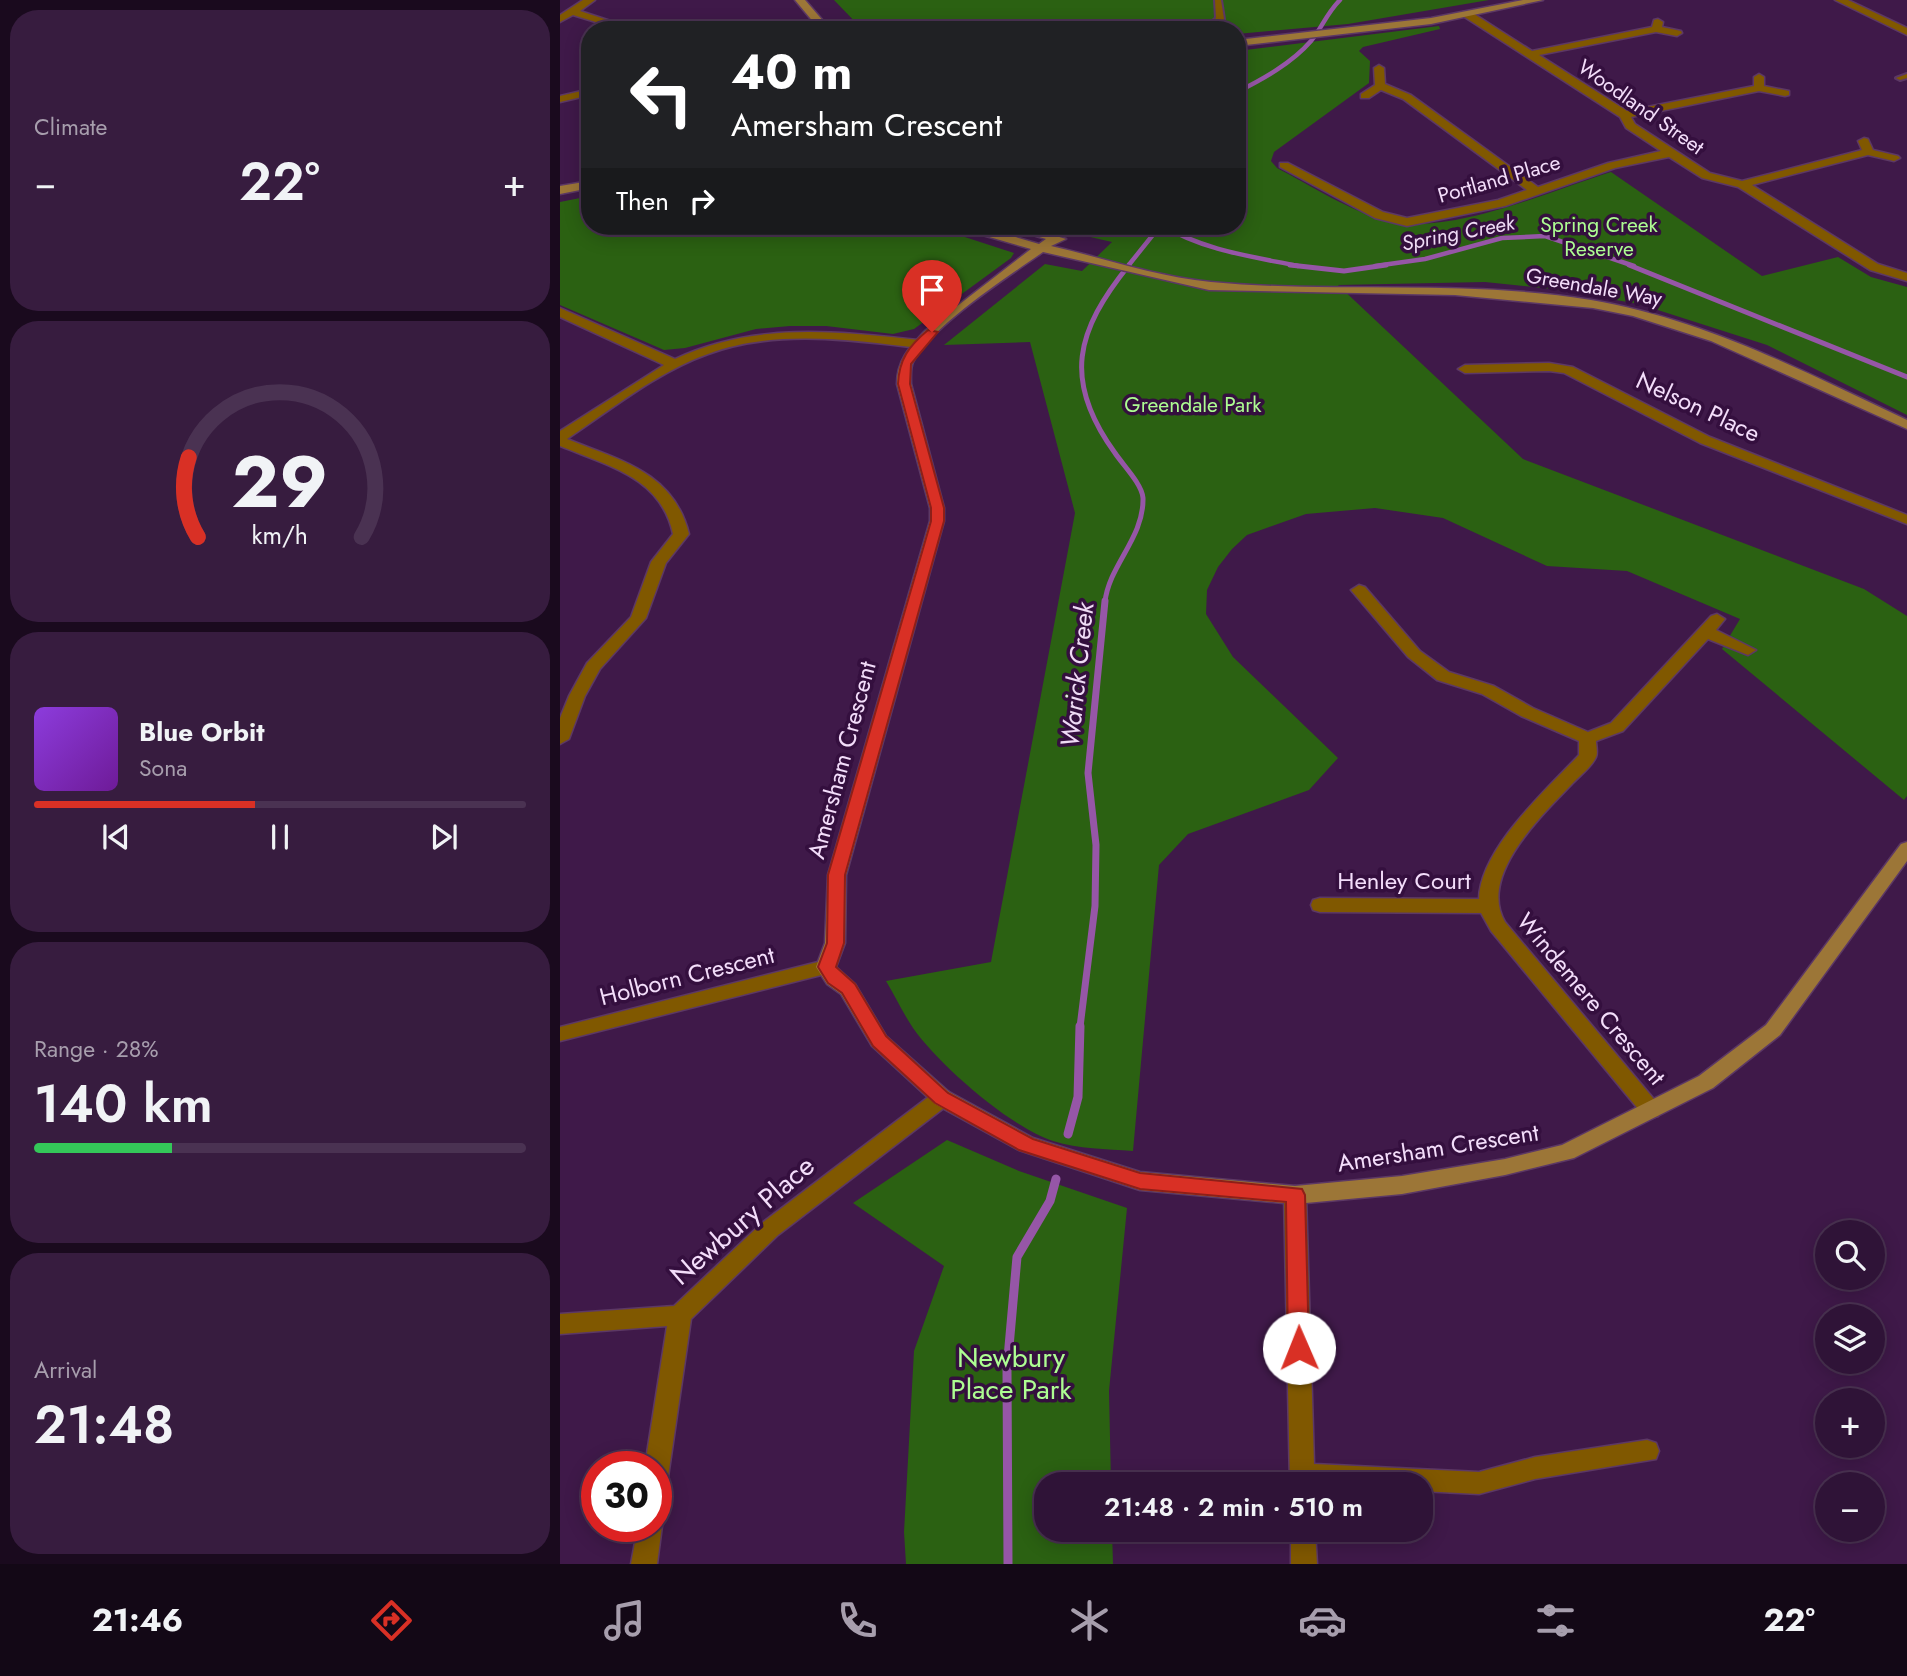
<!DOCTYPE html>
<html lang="en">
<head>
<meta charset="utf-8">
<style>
  :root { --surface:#2f1337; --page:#371c3f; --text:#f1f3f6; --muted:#a79ead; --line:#4a3252; --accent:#d93025 }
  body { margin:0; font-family:Jost,sans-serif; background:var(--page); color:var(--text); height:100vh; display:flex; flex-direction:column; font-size:26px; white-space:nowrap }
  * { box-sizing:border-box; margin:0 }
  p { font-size:23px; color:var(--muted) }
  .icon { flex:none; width:38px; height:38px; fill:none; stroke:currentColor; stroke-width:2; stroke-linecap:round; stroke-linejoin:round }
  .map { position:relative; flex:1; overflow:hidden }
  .sheet { display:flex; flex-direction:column; gap:10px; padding:10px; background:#1a0a1e; width:560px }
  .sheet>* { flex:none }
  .guide { position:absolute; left:21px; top:21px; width:665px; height:214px; border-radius:28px; box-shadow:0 4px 18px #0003,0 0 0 2px var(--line); background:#202124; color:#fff; overflow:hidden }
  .fabs { position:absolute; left:1255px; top:1220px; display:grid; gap:14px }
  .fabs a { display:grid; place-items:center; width:70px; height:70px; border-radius:50%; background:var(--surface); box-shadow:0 4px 18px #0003,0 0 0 2px var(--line); font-size:35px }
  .speed { position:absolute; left:21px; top:1451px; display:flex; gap:14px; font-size:35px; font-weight:700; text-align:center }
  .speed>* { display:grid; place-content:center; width:91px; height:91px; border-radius:50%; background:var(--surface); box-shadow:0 4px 18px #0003,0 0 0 2px var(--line); line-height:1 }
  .speed .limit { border:10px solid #d22; background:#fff; color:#111 }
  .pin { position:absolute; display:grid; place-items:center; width:60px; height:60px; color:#fff; margin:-72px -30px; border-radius:50% 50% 50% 0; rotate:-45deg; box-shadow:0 0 7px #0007 }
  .pin .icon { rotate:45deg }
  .me { position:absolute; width:77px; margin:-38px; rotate:359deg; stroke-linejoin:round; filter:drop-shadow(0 0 5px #0008) }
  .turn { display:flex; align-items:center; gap:24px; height:147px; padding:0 35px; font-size:32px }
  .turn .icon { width:91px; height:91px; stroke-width:2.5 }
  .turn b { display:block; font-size:49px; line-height:60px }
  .then { display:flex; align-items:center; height:66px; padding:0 35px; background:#0003; gap:14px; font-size:26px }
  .big { font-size:52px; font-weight:600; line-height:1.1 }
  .sheet .widget { flex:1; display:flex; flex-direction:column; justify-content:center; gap:10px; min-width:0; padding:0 24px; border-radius:28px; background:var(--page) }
  .sheet .dial { align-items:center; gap:0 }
  .dial svg { height:182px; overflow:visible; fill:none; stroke:var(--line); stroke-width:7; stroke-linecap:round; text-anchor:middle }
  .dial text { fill:var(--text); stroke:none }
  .song { display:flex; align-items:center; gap:21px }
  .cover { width:84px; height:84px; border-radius:10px; background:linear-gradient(135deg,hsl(270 70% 55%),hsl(280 70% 35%)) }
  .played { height:7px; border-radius:4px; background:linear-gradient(90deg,var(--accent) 45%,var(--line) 45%) }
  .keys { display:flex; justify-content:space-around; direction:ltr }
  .heat { display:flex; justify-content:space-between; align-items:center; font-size:38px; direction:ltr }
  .charge { height:10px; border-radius:5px; background:linear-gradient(90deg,#34c759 28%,var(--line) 0) }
  .trip { position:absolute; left:474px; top:1472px; width:399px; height:70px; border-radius:28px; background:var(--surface); box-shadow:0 4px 18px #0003,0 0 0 2px var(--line); font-weight:600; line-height:70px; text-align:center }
  .tab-bar { display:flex; height:112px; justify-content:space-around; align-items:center; background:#130816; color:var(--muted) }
  .tab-bar .icon { width:49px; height:49px }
  .tab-bar .current { color:var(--accent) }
  .tab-bar b { font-size:32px; color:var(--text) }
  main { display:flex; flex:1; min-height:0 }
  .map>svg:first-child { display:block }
  .green { fill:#2b6112 }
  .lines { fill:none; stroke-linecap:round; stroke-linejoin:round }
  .stream-far3 { stroke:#9656a7; stroke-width:4.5 }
  .stream-far2 { stroke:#9656a7; stroke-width:5 }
  .stream-far1 { stroke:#9656a7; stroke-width:7 }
  .stream { stroke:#9656a7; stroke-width:9 }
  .lane-casing { stroke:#5c3865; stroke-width:4 }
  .street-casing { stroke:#5c3865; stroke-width:3 }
  .secondary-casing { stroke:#5c3865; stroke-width:3 }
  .lane { fill:#805800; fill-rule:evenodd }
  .street { fill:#805800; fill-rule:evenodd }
  .secondary { fill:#9c7637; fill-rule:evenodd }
  .route { fill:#d93025; stroke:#8d1f18; stroke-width:2 }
  .labels { text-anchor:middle; stroke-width:7; stroke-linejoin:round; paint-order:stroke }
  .far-street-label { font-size:21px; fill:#f3ddfa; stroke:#340f3e }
  .far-park-label { font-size:21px; fill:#adfd92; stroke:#340f3e }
  .far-water-label { font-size:21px; font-style:italic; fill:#efdbf5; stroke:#340f3e }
  .street-label { font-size:24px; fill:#f3ddfa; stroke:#340f3e }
  .water-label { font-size:26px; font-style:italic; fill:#efdbf5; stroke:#340f3e }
  .near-street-label { font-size:28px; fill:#f3ddfa; stroke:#340f3e }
  .near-park-label { font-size:28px; fill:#adfd92; stroke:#340f3e }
</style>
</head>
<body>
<main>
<section class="sheet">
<div class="widget"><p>Climate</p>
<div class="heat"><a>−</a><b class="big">22°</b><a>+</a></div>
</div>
<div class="widget dial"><svg viewBox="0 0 100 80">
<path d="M14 69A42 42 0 1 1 86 69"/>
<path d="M14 69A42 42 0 0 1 10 34" stroke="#d93025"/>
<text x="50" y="56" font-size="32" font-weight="700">29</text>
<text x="50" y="72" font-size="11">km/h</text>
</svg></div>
<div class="widget">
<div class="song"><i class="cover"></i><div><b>Blue Orbit</b><p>Sona</p></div></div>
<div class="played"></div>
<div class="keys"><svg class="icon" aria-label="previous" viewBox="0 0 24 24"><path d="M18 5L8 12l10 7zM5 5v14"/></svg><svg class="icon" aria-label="pause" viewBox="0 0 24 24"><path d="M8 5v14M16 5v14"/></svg><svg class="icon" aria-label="next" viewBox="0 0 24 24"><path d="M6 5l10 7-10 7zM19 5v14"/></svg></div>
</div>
<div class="widget"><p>Range · 28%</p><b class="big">140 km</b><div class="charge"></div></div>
<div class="widget"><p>Arrival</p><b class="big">21:48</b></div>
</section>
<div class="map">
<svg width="1347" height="1564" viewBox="0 0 1347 1564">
  <rect width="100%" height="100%" fill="#3f1949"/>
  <!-- green -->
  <g class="green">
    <path d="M274,0h655l-141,24 -111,10v-4h-374z"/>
    <path d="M879,26l1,3 -77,18 -4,4 11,10 -1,22 -95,69 -3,9 6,7c31,16 78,46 111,53 62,15 162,-30 223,-49l151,104 76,-19 33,20 36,10v128l-140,-70 -128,-41 -87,-15 -67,-7 -147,3 185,174 341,130 43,27v180l-3,4 -182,-151 18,-30 -113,-48 -80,-5 -104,-48 -68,-10 -69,6 -59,21 -15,14 -14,18 -11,23 -1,24 27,43 105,101 -29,32 -121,44 -29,31 -26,286c-27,-2 -54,-2 -80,-10 -43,-14 -114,-76 -140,-113 -10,-15 -18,-32 -27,-47l105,-19 84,-449 -45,-171 -86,3 101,-81 37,7 30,-29 -70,-16h195v-175z"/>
    <path d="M30,196v30h341l83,27 -3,5 -97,71 -21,5 -67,-8h-36l-34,3 -71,19 -21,2 -104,-45v-103z"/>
    <path d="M387,1140l72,31 108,37 -18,183 2,93h-65v46h66l1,34h-207l-2,-32 10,-181 30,-85 -91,-63z"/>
  </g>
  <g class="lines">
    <!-- stream-far3 -->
    <g class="stream-far3">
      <path d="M677,92c26,-13 55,-29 74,-51 11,-13 15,-27 29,-41"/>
      <path d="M604,226c38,24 91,31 134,40"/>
      <path d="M568,266l32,-40"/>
      <path d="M815,266l50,-7 77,-21 43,-2 89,30"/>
    </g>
    <!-- stream-far2 -->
    <g class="stream-far2">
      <path d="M730,265l54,6 42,-6"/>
      <path d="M1069,265l278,112"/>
      <path d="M545,602c4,-37 39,-64 38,-104 -1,-14 -20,-33 -28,-45 -53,-73 -39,-122 14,-188"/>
    </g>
    <!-- stream-far1 -->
    <path class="stream-far1" d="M520,1027l15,-121 1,-61 -8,-72 17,-172"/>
    <!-- stream -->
    <g class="stream">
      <path d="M508,1134l10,-37 2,-71"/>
      <path d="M448,1564l-1,-195 10,-112 33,-56 6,-22"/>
    </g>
    <!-- lane casing -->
    <g class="lane-casing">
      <g id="lane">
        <path d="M655,0h6l3,19 -14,11h-8l14,-12z"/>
        <path d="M1347,74v4l-7,2 -4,-2z"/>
      </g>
    </g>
    <!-- street casing -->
    <g class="street-casing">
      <g id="street">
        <path d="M23,0h12l-15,11 58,19h-16l-49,-15 -13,7v-7z"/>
        <path d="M1275,0h13l59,28v7z"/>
        <path d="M903,12h8l61,39 120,-24 2,-7 4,-1 5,3 -1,5 19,4 1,2 -5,3 -21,-4 -117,23 88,56 127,-25v-9l5,-3 5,3v9l25,5v4l-4,1 -26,-5 -128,26 4,7 75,49 32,8 120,-31 -4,-9 6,-3 4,1 5,11 25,6 2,2 -6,3 -26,-6 -116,30 126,79 29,9v8l-37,-11 -132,-83 -36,-9 -33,-21 -54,11 -110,38 -98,20 -32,-8 -95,-51v-4h8l95,49 24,6 91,-18 29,-10 -124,-91 -22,-9 -12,8h-8v-4l14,-9 -1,-17 5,-3 5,3 1,16 26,11 127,92 70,-24 53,-12 -35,-23 -6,-11 -157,-101z"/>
        <path d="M30,89v6l-30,7v-6z"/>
        <path d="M0,308l115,51c78,-37 160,-28 244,-19l7,4 -7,4c-69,-8 -144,-19 -211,6 -51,18 -96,55 -141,85 52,21 107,33 122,95l-23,29 -20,55 -46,51 -15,27 -16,43 -9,5v-26l9,-22 18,-33 44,-46 20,-55 22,-28c-12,-57 -65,-68 -113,-88v-15l104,-66 -104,-48z"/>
        <path d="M989,363l24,4 137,70 197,78v9l-207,-81 -136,-70 -15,-2 -84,2 -7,-4 7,-4z"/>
        <path d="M799,585l6,2 55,64 29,21 45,14 39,22 55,24 23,-9 100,-107 6,-2 8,5 -9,11 40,20 -8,5 -40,-16 -85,92 -27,10c0,4 2,12 0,16 -4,10 -18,20 -25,28 -30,31 -93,91 -66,137l153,182 3,6 -3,6 -7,2 -7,-2 -153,-185 -10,-18 -161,-1 -7,-2 -2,-5 2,-5 7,-2 159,1c1,-50 67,-109 100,-144v-14l-58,-25 -39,-22 -45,-14 -29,-23 -57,-67z"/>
        <path d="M266,960l7,2 3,5 -3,5 -273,69v-14z"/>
        <path d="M382,1090l7,2 3,6 -3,6 -171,131 -87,84 -23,158 -3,8 -9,3v-22h-11l22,-140 -107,8v-20l114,-8 88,-83 173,-131z"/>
        <path d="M735,1186l8,3 3,6 8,269 165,8 56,-15 112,-17 9,3 3,8 -3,8 -121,20 -56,15 -58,-3v-7h-131l-6,-289 3,-6z"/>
        <path d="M96,1517l6,9 -5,38h-26l7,-38h18z"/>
        <path d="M731,1530h24l2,34h-26z"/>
      </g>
    </g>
    <!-- secondary casing -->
    <g class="secondary-casing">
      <g id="secondary">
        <path d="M235,0h10l26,30h-11z"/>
        <path d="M963,0h20l-112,24 -194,22v-6l194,-22z"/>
        <path d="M30,181v7l-30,6v-8z"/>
        <path d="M401,226h17l61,18 7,-5 -43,-13h19l44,13 -15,7c53,12 106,31 160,36 127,12 254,-3 380,18 113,19 214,72 316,120v9l-196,-88 -78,-25 -40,-8 -138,-13 -246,-5 -166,-38c-34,24 -112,74 -130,110 -3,7 -2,15 -2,22l33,124v13l-98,354 -1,68 -9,24 19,17 31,52 63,56 84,46 107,34 155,14 107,-10 103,-17 57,-14 137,-69 67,-51 135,-181 6,-2v19l-127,174 -67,53 -139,70 -69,17 -103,19 -107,10 -155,-14 -121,-40 -84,-46 -63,-58 -31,-52 -14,-10 -11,-17 9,-24 3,-68 102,-354v-13l-33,-124c0,-24 13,-37 28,-53l106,-82 -52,-15z"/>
      </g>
    </g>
    <!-- lane -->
    <use href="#lane" class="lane"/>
    <!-- street -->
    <use href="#street" class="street"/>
    <!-- secondary -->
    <use href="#secondary" class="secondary"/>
  </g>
  <!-- route -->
  <path class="route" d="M368,330l10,2 -27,32 -1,20 34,124v13l-99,354 -1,68 -8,24 19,17 31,52 62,57 85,46 107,34 162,16 3,6 4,153 -3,6 -7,3 -8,-3 -3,-6 -2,-146 -146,-13 -121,-39 -84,-47 -62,-57 -31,-53 -14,-10 -10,-16 9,-24 1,-68 103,-354v-13l-33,-124c1,-25 11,-38 30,-54z"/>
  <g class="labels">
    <!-- far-street labels -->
    <g class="far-street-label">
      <text transform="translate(1081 107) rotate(35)" y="7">Woodland Street</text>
      <text transform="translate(939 179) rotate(-16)" y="7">Portland Place</text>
      <text transform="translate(1034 287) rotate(10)" y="7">Greendale Way</text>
    </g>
    <!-- far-park labels -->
    <g class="far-park-label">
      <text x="1039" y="232">Spring Creek<tspan x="1039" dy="24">Reserve</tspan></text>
      <text x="633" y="412">Greendale Park</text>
    </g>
    <!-- far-water labels -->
    <g class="far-water-label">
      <text transform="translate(898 233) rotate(-11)" y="7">Spring Creek</text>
    </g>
    <!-- street labels -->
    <g class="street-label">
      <text transform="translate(1138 407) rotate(25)" y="8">Nelson Place</text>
      <text transform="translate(282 760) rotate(-75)" y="8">Amersham Crescent</text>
      <text x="844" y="889">Henley Court</text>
      <text transform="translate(127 976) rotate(-14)" y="8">Holborn Crescent</text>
      <text transform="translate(1031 999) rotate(50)" y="8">Windemere Crescent</text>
      <text transform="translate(878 1148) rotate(-9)" y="8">Amersham Crescent</text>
    </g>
    <!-- water labels -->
    <g class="water-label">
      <text transform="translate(517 675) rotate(-84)" y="9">Warick Creek</text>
    </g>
    <!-- near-street labels -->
    <g class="near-street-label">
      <text transform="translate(182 1220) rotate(-41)" y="10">Newbury Place</text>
    </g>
    <!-- near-park labels -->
    <g class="near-park-label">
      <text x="451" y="1367">Newbury<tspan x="451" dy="32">Place Park</tspan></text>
    </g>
  </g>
</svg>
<div class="fabs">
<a><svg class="icon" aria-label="search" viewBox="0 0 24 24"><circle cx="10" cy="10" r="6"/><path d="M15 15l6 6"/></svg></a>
<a><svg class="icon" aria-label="layers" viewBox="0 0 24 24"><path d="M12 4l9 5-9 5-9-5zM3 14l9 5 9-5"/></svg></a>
<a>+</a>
<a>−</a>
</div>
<div class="speed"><div class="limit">30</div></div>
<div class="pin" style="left:372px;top:332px;background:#d93025"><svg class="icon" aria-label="arrive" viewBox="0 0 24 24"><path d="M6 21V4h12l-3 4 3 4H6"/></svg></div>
<svg class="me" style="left:739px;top:1348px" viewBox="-20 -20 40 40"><circle r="19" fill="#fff"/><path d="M0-13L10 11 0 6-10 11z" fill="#d93025"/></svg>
<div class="trip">21:48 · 2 min · 510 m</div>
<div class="guide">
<div class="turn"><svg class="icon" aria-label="left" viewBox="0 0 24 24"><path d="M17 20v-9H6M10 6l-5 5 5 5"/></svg><div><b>40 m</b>Amersham Crescent</div></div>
<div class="then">Then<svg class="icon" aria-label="right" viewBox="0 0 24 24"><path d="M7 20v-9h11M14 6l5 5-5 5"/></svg></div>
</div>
</div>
</main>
<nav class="tab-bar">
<b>21:46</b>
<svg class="icon current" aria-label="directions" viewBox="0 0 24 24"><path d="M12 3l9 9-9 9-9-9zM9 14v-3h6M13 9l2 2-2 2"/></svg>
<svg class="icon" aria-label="music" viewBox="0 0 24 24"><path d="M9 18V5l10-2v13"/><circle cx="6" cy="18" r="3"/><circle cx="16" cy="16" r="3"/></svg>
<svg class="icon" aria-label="phone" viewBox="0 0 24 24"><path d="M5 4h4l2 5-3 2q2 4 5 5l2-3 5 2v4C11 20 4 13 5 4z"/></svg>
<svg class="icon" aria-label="climate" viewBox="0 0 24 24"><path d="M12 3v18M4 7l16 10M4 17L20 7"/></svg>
<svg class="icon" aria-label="car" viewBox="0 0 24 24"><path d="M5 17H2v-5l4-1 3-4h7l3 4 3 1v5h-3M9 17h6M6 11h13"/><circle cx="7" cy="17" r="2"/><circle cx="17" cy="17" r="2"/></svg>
<svg class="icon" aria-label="filters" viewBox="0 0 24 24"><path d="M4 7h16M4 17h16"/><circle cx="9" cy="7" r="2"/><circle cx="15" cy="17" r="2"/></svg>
<b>22°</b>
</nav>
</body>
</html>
